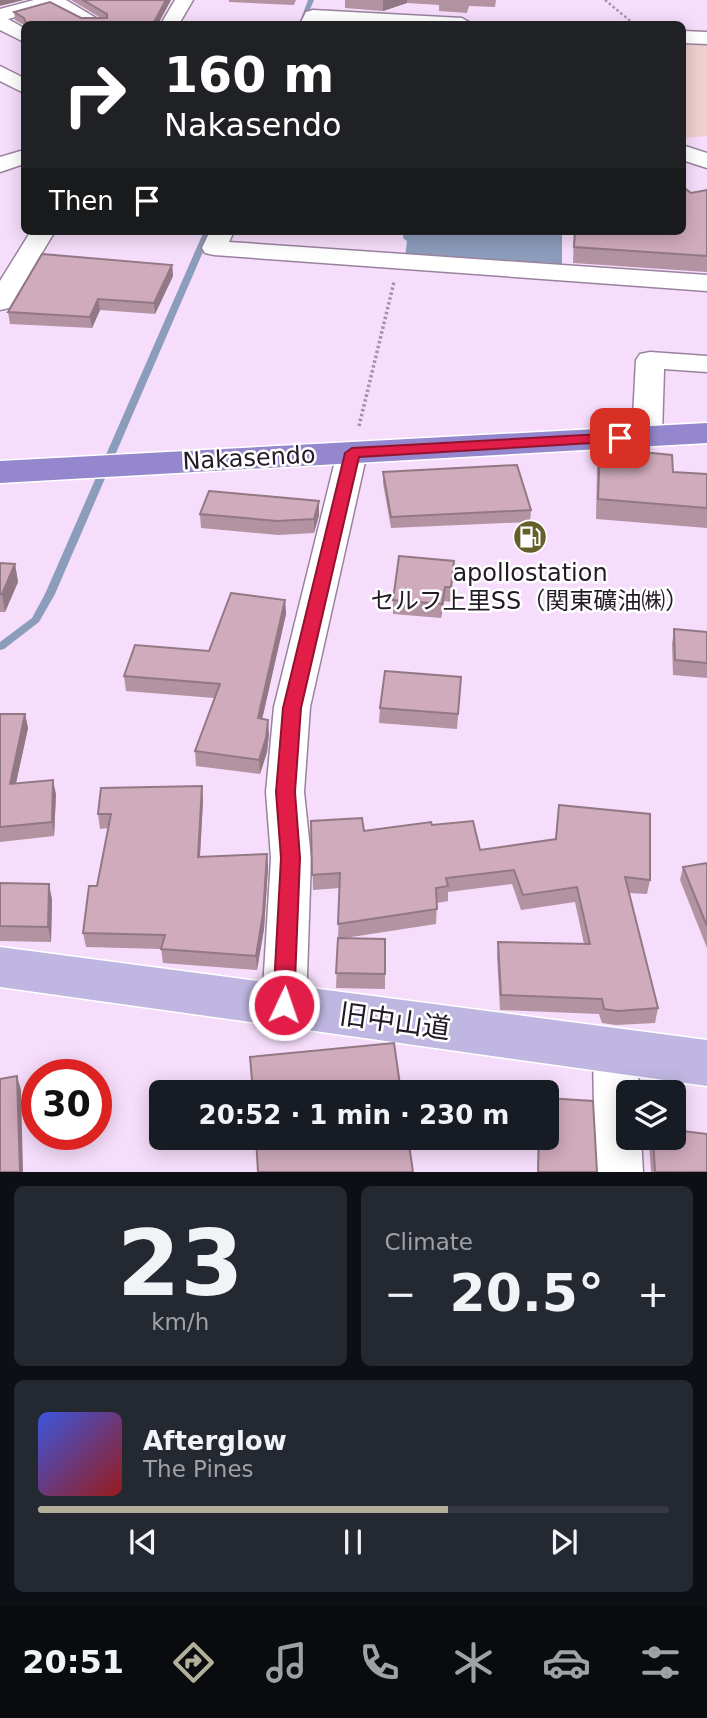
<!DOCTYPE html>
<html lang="en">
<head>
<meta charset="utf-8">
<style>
  :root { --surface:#171b24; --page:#242831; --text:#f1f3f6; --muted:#9ea1a6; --line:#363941; --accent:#b2b09b }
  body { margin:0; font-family:"DejaVu Sans","Noto Sans JP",sans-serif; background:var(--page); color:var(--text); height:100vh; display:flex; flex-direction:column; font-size:26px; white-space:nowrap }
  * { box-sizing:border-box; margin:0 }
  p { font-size:23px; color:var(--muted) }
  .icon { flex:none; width:38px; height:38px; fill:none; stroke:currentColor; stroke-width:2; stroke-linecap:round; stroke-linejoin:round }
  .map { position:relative; height:1172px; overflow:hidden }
  .drawer { display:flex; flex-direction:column; gap:14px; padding:14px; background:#0d0f14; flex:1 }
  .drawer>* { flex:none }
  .hud { position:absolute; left:21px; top:21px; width:665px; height:214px; border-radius:10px; box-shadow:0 4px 18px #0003; background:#202124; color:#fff; overflow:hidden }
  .buttons { position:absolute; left:616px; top:1080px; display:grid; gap:14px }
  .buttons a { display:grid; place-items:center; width:70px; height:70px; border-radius:10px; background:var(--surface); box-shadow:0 4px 18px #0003; font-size:35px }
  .speed { position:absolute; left:21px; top:1059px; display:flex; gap:14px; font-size:35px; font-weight:700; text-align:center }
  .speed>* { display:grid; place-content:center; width:91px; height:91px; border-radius:50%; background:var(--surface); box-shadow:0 4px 18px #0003; line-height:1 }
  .speed .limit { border:10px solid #d22; background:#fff; color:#111 }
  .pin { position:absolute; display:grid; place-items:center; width:60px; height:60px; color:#fff; margin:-30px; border-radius:14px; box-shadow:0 4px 10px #0006 }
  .me { position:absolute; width:77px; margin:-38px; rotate:3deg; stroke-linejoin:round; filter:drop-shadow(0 0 5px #0008) }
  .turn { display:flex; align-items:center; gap:24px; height:147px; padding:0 28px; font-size:32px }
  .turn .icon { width:91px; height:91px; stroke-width:2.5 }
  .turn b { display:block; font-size:49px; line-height:60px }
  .then { display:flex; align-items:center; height:66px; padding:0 28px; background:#0003; gap:14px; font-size:26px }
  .big { font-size:52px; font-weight:600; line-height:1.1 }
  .drawer .tile { flex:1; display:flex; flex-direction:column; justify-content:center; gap:10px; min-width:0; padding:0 24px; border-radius:10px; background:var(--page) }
  .drawer .dial { align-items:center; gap:0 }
  .dial b { font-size:91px; line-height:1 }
  .song { display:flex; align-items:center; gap:21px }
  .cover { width:84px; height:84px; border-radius:10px; background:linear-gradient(135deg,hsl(230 70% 55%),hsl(0 70% 35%)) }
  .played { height:7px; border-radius:4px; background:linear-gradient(90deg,var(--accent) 65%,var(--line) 65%) }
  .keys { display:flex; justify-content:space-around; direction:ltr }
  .heat { display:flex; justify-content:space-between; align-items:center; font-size:38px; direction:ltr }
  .drawer .tiles { flex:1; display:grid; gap:14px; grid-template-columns:1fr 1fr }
  .tile:last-child { grid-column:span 2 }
  .trip { position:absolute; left:149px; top:1080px; width:410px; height:70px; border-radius:10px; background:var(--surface); box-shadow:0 4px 18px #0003; font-weight:600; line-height:70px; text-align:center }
  .tab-bar { display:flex; height:112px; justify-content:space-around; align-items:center; background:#090b0e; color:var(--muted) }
  .tab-bar .icon { width:49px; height:49px }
  .tab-bar .current { color:var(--accent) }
  .tab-bar b { font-size:32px; color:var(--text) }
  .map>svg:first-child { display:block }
  .green { fill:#f0cfcf }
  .water { fill:#8c9cbb }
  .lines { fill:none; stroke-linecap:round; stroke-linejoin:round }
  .stream { fill:#8c9cbb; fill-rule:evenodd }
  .minor-casing { stroke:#99829e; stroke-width:3 }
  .major-casing { stroke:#fff; stroke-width:3 }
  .highway-casing { stroke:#fff; stroke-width:3 }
  .path-far1 { stroke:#a391a7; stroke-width:2.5; stroke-dasharray:2.5 2.5; stroke-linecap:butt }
  .path { stroke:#a391a7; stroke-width:3.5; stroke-dasharray:2.5 2.5; stroke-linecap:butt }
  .minor { fill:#fff; fill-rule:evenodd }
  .major { fill:#bfb7e1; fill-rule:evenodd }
  .highway { fill:#9587cd; fill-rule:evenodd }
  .wall { fill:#b393a2 }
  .shaded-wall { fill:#927884 }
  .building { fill:#d0abbc; stroke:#927884; stroke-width:2 }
  .route { fill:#e11d48; stroke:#92132f; stroke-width:2 }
  .labels { text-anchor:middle; stroke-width:5; stroke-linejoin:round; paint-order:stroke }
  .street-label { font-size:24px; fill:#231a25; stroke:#fff }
  .poi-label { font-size:24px; fill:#231a25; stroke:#fff }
  .near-street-label { font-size:28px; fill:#231a25; stroke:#fff }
</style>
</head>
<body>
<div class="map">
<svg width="707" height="1172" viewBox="0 0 707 1172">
  <rect width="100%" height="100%" fill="#f6ddfb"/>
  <!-- green -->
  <path class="green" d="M682,40l25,1v95l-24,2z"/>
  <!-- water -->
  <path class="water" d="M404,231h158v35l-8,-3 -149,-6 2,-16 -4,-3z"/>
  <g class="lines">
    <!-- stream -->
    <g class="stream">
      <path d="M308,0h6l-10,24h-5z"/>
      <path d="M204,231h8l-157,363 -16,28 -35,27 -4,1v-8l32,-24 13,-24z"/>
    </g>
    <!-- minor casing -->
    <g class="minor-casing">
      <g id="minor">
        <path d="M34,0h32l40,24h-23l-32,-17 -43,12 16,9v14l-24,-12v-21z"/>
        <path d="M175,0h18l-14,24h-18z"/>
        <path d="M313,10l149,8 10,6 -152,-2 -2,2h-18l6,-12z"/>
        <path d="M682,31l25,1v12l-25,-1z"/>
        <path d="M0,66l24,12v15l-24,-12z"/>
        <path d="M682,145l25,8v15l-25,-8z"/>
        <path d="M24,150v14l-24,8v-15z"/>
        <path d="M31,231h24l-46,77 -9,2v-29z"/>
        <path d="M210,231h24l-5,11 478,33v16l-493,-36 -9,-2 -3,-5z"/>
        <path d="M650,352l57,4v16l-43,-3 -2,67 -5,6 -10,3 -10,-3 -5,-6 4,-76 4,-6z"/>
        <path d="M352,444l11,3 4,6 -57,254 -6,85 7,66 -5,147 -7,13 -15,5 -15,-5 -7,-13 9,-147 -5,-66 8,-85 63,-254 4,-6z"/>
        <path d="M615,1031l16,5 6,14 2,42h-11v46h13l2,34h-48l-2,-122 6,-14z"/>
      </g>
    </g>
    <!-- major casing -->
    <g class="major-casing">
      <path id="major" d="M0,947l707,93v46l-707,-99z"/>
    </g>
    <!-- highway casing -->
    <g class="highway-casing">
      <path id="highway" d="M707,423v20l-707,40v-22z"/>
    </g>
    <!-- path-far1 -->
    <path class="path-far1" d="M605,0l29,24"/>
    <!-- path -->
    <path class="path" d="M359,426l35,-144"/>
    <!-- minor -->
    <use href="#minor" class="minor"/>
    <!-- major -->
    <use href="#major" class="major"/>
    <!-- highway -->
    <use href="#highway" class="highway"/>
  </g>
  <!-- wall -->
  <g class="wall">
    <path d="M71,0h100l-13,24 -134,1 -9,-5 -1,-8 67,6h20z"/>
    <path d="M229,0h67l-2,5 -65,-3z"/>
    <path d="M345,0h151l-1,7 -26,-1 -2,7 -28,-2v-6l-32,-2 -24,8 -38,-3z"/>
    <path d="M707,190v82l-134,-9 1,-32h108l9,-38z"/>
    <path d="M312,231h30v2z"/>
    <path d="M172,265l1,11 -18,38 -55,-4 -8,18 -82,-4 -2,-12z"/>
    <path d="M600,448l73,24 34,2v54l-111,-9 1,-51z"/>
    <path d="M383,472l148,38 -1,12 -139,6 -8,-45z"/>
    <path d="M200,514l119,1 -5,18 -36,2 -77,-7z"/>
    <path d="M0,563l15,1 3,18 -13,30h-5z"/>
    <path d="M453,575l-2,27 -7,-1 -3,17 -48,-4v-14z"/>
    <path d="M285,600l1,14 -24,105 7,15 -2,18 -7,22 -64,-8 -1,-15 19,-53 -88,-7 -2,-15 85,-25z"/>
    <path d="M674,629l33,3v46l-34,-3 -1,-31z"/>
    <path d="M461,677l-4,52 -78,-6 1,-15z"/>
    <path d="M0,714h25l3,14 -12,55 40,11 -2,42 -54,6z"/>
    <path d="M203,800l-3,57 67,-3 1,14 -4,61 -7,41 -94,-7 -2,-14 -75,-2 -3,-14 14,-47 11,-58 -8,1 -2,-15z"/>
    <path d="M559,805l91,75 -3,14 -19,-1 30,115 -3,15 -39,2 -14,-2 -3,-9 -99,-4 -3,-54 1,-14 86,2 -9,-42 -54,8 -9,-26 -64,8v9l-11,2 -1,21 -91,14 40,1v50l-49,-1 4,-100 -27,2 -2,-69 53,10 68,-6 48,25 75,-11z"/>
    <path d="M707,863v85l-27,-68 3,-13z"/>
    <path d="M0,883l52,16 -1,43 -51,-1z"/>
    <path d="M538,1138h8l51,34h-60z"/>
    <path d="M650,1138h24l33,34h-56l-2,-30z"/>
  </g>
  <!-- shaded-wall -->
  <g class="shaded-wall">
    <path d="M0,0h24l-24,6z"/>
    <path d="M166,0h5l-13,24h-5z"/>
    <path d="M383,0h24v3l-24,8z"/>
    <path d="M172,265l1,11 -18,38 -1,-11z"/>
    <path d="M98,299l2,11 -8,18 -2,-11z"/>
    <path d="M319,501v14l-5,18v-14z"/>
    <path d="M15,564l3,18 -13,30 -3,-18z"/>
    <path d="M445,587l-1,14 -3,17 1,-14z"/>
    <path d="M285,600l1,14 -27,119 -1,-15z"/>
    <path d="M25,714l3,14 -15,69 -3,-13z"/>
    <path d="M268,720l1,14 -2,18 -7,22 -1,-14z"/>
    <path d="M53,780l3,14 -2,42 -2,-14z"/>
    <path d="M202,786l1,14 -4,72 -1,-15z"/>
    <path d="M267,854l1,14 -4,61 -7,41 -1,-14z"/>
    <path d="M49,884l3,15 -1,43 -3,-15z"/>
    <path d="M17,1076l4,14 2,82h-3z"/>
  </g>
  <!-- building -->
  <g class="building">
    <path d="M83,0h83l-13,24h-124l-3,-1 -2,-5 -10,-6 36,-10 31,16h26v-4z"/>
    <path d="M682,186l9,7 16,-3v66l-133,-9 1,-16h107z"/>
    <path d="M42,254l130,11 -18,38 -56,-4 -8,18 -82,-5z"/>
    <path d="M600,448l72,7 1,17 34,2v34l-109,-9z"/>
    <path d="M517,465l14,45 -140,7 -8,-45z"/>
    <path d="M209,491l110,10 -5,18 -37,2 -77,-7z"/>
    <path d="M399,556l55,5 -3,26h-6l-3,17 -49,-4z"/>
    <path d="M0,563l15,1 -13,30h-2z"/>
    <path d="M231,593l54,7 -27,118 10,2 -2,18 -7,22 -64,-9 25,-67 -96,-8 11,-31 74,6z"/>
    <path d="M674,629l33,3v31l-32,-3z"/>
    <path d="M385,671l76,6 -3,37 -78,-6z"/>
    <path d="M0,714h25l-15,70 43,-4 -1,42 -52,5z"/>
    <path d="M202,786l-4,71 69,-3 -4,60 -7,42 -95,-7 4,-14 -82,-2 6,-47h8l14,-72h-13l3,-26z"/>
    <path d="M559,805l91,9v66l-25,-3 33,131 -40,3 -14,-2 -2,-10 -101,-4 -3,-53 92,2 -13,-57 -54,8 -9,-25 -68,8 2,8 -12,2 1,21 -99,15 2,-51 -28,2 -1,-54 51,-3 2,13 67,-9 1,3 41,-4 7,29 76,-11z"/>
    <path d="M707,863v63l-24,-59z"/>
    <path d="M0,883l49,1 -1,43 -48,-1z"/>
    <path d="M338,938l47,1v35l-49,-1z"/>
    <path d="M394,1043l7,49h-148l-3,-35z"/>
    <path d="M17,1076l3,96h-20v-93z"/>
    <path d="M546,1098l47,3 4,71h-59l1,-34h7z"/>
    <path d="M674,1130l33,4v38h-52l-2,-34h21z"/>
    <path d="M256,1138h152l5,34h-155z"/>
  </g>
  <!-- route -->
  <path class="route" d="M620,433l5,2v6l-266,16 -58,251 -6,84 5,66 -6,147 -3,7 -7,2 -8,-2 -3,-7 8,-147 -5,-66 7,-84 62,-255 7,-5z"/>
  <!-- icons -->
  <defs>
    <g id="fuel-disc" transform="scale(1.75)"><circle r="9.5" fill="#645f2b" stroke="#fff"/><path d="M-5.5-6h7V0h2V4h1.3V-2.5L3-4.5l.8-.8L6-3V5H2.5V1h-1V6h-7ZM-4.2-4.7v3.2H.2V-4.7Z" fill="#fff"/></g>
  </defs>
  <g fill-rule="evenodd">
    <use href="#fuel-disc" x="530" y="537"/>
  </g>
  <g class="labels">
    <!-- street labels -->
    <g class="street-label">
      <text transform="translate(249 458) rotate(-3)" y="8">Nakasendo</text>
    </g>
    <!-- poi labels -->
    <g class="poi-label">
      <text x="530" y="581">apollostation<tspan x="530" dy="28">セルフ上里SS（関東礦油㈱）</tspan></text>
    </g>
    <!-- near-street labels -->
    <g class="near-street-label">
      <text transform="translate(395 1021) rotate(8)" y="10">旧中山道</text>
    </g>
  </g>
</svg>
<div class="buttons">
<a><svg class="icon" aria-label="layers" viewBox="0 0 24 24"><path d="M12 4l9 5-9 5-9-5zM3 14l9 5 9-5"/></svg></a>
</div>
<div class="speed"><div class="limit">30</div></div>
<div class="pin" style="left:620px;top:438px;background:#d93025"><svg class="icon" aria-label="arrive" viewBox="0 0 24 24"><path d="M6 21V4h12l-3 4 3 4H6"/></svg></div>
<svg class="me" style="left:284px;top:1005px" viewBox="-20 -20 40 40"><circle r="17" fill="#e11d48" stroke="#fff" stroke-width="3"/><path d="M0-11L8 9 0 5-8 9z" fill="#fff"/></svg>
<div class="trip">20:52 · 1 min · 230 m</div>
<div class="hud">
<div class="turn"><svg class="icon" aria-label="right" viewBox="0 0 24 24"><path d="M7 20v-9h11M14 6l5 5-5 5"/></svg><div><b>160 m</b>Nakasendo</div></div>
<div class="then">Then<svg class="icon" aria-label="arrive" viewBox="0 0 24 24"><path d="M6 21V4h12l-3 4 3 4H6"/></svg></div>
</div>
</div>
<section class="drawer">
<div class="tiles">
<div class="tile dial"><b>23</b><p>km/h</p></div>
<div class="tile"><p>Climate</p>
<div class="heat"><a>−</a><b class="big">20.5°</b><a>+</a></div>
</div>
<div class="tile">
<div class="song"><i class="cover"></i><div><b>Afterglow</b><p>The Pines</p></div></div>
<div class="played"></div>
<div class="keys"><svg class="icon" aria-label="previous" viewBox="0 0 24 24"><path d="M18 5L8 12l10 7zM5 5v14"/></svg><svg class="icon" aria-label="pause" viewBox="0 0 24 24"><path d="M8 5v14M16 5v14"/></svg><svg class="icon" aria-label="next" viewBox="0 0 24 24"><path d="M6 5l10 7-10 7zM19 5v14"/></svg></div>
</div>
</div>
</section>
<nav class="tab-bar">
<b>20:51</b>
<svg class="icon current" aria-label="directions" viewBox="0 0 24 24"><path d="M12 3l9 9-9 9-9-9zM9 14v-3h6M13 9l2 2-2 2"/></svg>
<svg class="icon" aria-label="music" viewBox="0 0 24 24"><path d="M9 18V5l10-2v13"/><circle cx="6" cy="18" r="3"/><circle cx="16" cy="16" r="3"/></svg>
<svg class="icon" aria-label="phone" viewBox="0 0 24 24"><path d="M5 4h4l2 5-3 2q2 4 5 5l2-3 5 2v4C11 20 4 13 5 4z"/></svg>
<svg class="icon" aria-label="climate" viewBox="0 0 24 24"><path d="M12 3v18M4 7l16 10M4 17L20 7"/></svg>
<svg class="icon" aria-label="car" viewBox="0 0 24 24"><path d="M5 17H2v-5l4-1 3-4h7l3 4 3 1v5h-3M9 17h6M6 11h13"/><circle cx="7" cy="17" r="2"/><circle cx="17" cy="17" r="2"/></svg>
<svg class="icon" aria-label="filters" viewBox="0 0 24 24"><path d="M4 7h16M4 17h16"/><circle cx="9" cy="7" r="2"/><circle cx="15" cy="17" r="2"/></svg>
</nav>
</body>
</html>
